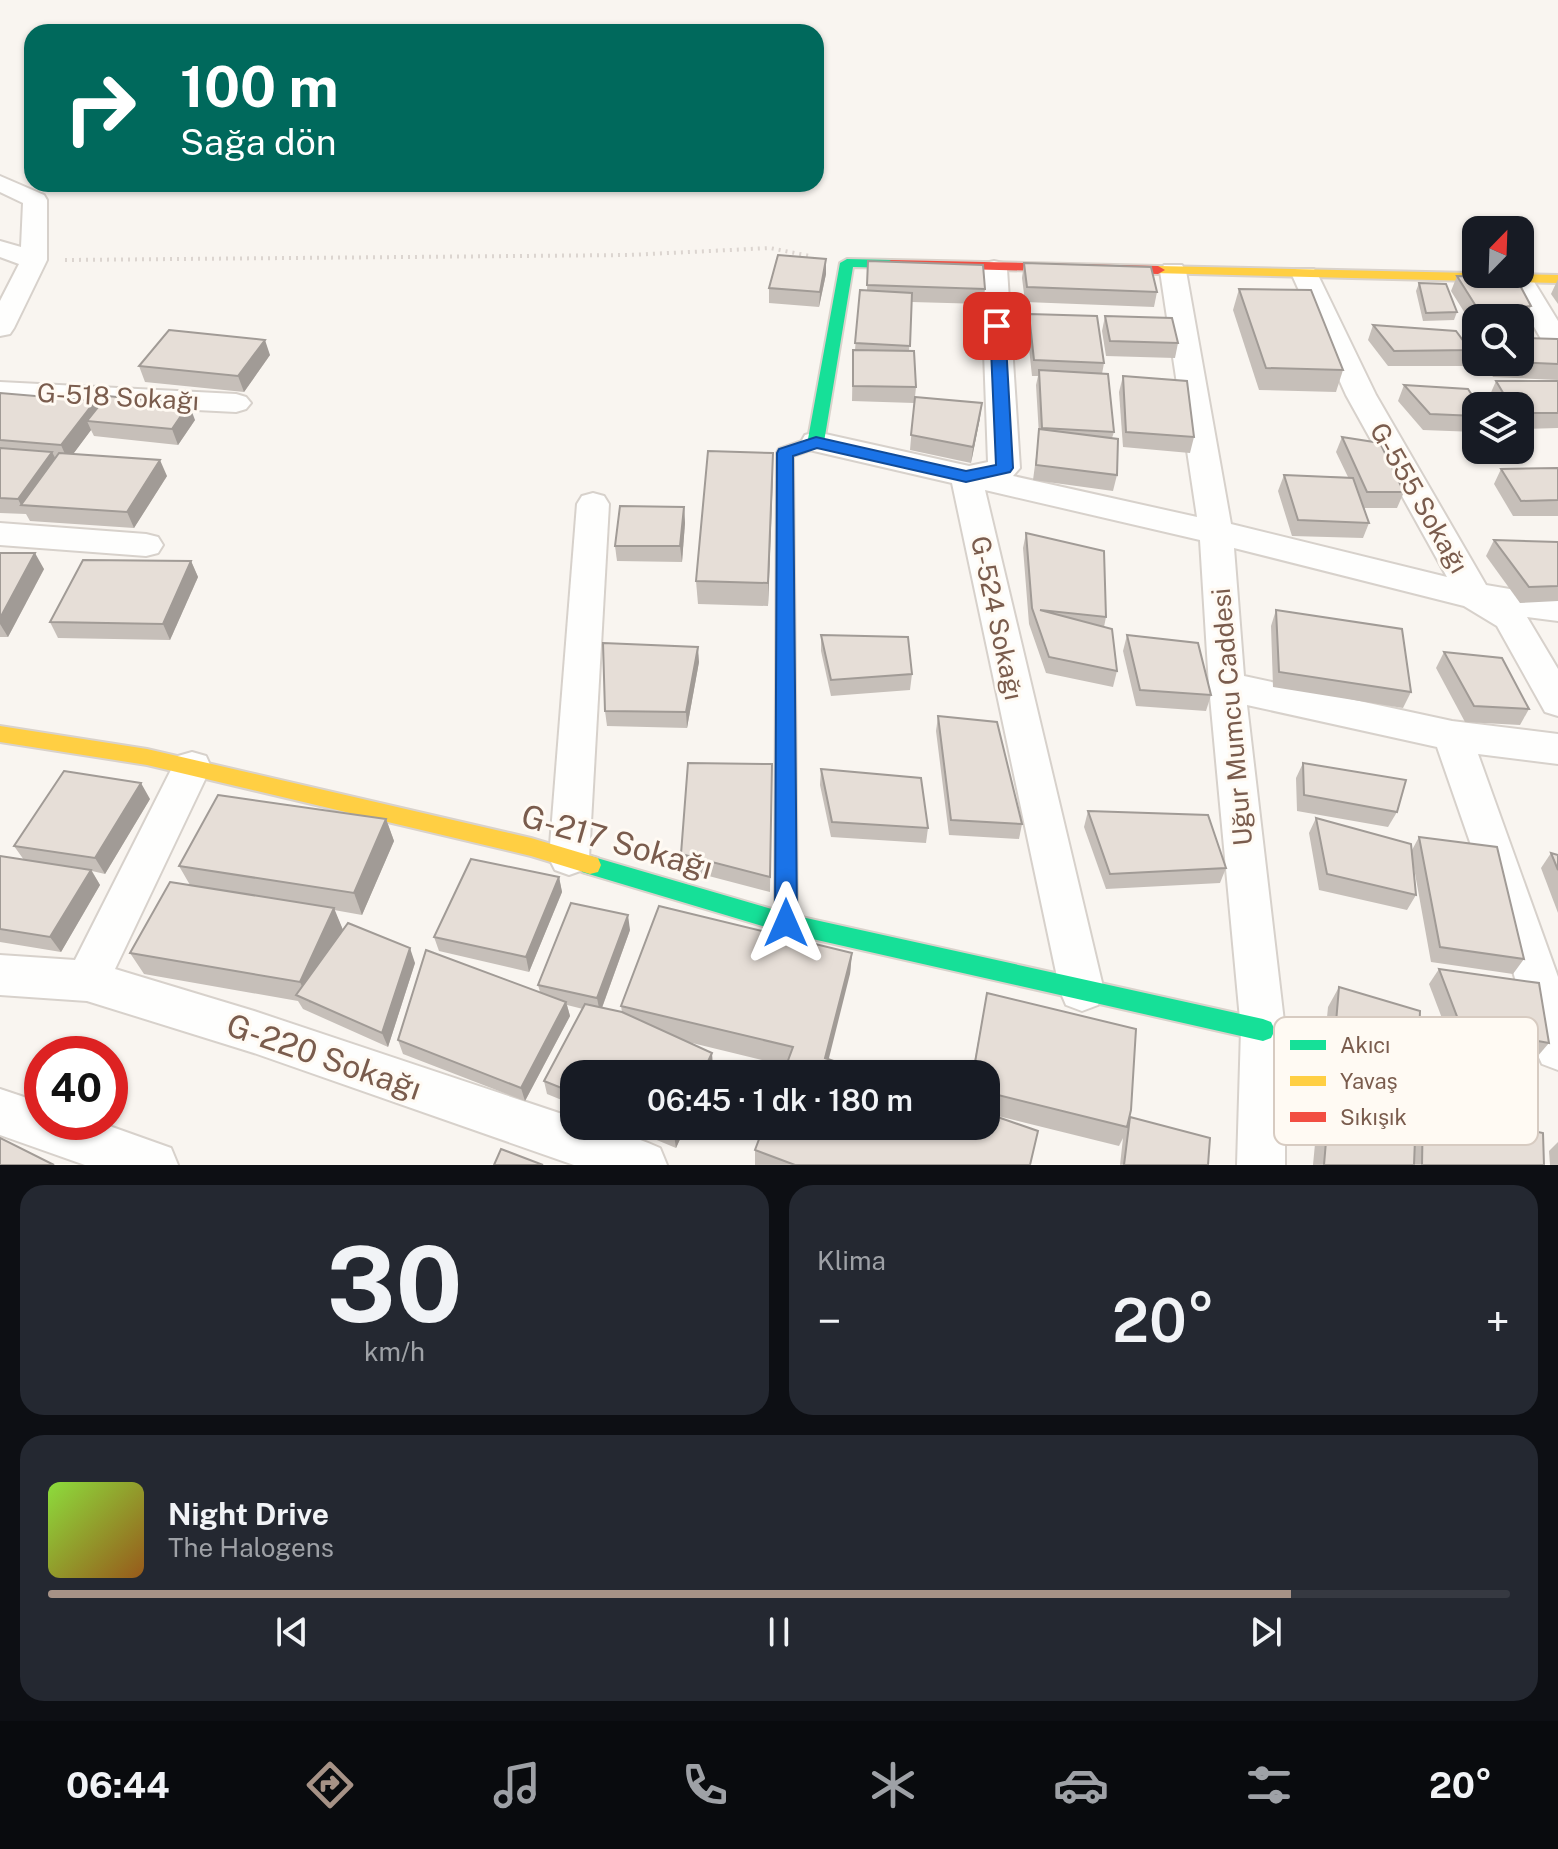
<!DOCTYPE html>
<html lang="tr">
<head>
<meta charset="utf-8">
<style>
  :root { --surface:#171b24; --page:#242831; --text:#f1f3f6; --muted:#9ea1a6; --line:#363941; --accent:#a69286 }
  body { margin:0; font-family:"Public Sans",sans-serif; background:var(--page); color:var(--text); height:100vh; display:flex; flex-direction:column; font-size:30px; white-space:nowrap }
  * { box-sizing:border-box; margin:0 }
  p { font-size:26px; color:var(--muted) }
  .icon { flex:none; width:44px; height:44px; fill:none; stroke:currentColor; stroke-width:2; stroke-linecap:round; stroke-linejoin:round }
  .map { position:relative; height:1165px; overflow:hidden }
  .details { display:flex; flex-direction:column; gap:20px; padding:20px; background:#0d0f14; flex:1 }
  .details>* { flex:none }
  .hud { position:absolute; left:24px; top:24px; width:800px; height:168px; border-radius:24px; box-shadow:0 2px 6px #0004; background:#00695c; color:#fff; overflow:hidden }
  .needle { width:52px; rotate:23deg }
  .buttons { position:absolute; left:1462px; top:216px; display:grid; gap:16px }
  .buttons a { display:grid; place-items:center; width:72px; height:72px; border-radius:16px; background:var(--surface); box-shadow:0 2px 6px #0004; font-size:40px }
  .speed { position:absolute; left:24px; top:1036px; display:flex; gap:16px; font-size:40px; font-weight:700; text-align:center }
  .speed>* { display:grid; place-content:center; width:104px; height:104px; border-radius:50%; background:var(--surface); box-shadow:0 2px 6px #0004; line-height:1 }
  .speed .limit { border:12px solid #d22; background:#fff; color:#111 }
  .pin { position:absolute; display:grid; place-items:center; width:68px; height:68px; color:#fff; margin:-34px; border-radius:16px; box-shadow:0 4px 12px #0006 }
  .me { position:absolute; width:88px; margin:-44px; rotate:0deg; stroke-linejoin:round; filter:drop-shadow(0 0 6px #0008) }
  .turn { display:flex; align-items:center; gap:28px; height:168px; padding:0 24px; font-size:36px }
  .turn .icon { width:104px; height:104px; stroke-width:2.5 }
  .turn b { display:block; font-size:56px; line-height:68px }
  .big { font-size:60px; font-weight:600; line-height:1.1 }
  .details .tile { flex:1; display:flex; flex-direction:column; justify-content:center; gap:12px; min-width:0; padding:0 28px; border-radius:24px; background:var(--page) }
  .details .dial { align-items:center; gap:0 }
  .dial b { font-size:104px; line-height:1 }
  .song { display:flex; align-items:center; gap:24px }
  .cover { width:96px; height:96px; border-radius:12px; background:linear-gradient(135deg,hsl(90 70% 55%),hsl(30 70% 35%)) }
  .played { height:8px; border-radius:4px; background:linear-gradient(90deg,var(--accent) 85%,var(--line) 85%) }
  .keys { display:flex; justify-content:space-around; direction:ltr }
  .heat { display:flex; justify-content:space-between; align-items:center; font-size:44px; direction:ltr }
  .details .tiles { flex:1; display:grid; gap:20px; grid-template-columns:1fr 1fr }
  .tile:last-child { grid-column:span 2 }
  .trip { position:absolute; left:560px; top:1060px; width:440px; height:80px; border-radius:24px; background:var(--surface); box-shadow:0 2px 6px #0004; font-weight:600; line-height:80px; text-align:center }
  .tabs { display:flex; height:128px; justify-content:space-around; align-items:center; background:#090b0e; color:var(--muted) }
  .tabs .icon { width:56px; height:56px }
  .tabs .on { color:var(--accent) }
  .tabs b { font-size:36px; color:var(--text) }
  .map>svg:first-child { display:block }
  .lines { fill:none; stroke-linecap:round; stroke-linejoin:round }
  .street-casing { stroke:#d7d1cb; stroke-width:4 }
  .fast-casing { stroke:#d9d2cb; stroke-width:4 }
  .slow-casing { stroke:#d9d2cb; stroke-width:4 }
  .jam-casing { stroke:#d9d2cb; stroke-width:4 }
  .path { stroke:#dcd5d0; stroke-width:4; stroke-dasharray:2 5; stroke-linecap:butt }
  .street { fill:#fefefd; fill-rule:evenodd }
  .fast { fill:#16e098; fill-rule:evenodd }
  .slow { fill:#ffcf43; fill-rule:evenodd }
  .jam { fill:#f24e42; fill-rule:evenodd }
  .wall { fill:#c6bfb9 }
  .shaded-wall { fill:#a19b96 }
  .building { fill:#e6ded7; stroke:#a19b96; stroke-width:2 }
  .route { fill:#1a73e8; stroke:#114b97; stroke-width:2 }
  .labels { text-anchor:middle; stroke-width:6; stroke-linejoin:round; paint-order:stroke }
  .street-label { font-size:26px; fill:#7a5c4d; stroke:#fffaf3 }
  .near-street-label { font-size:32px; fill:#7a5c4d; stroke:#fffaf3 }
  .key { fill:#fffaf3; stroke:#d7cbc1; stroke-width:2 }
  .key-label { font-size:22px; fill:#7a5c4d }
</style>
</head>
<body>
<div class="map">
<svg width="1558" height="1165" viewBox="0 0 1558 1165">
  <rect width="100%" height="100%" fill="#f9f5f0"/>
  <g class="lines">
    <!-- street casing -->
    <g class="street-casing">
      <g id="street">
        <path d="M0,176l44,19 3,5v60l-33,68 -4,6 -10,2v-35l19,-37 -19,-7v-16l21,6 2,-44 -23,-11z"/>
        <path d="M994,261l9,2 4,6 13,199 -7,8 184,41 -37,-246 4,-6h18l4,6 45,253 216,53 -101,-182 -54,-120 4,-6h18l4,6 58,120 110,190 72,12v24l-31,-4 31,52v47l-13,-4 -48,-86 -33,-20 -230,-58 10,128 208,45 106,13v30l-80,-10 80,223v93l-16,-6 -7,-15 -30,-106 -68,-196 -190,-42 38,325v135h-48l4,-135 -32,-344 -9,-146 -215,-50 119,501 -6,14 -16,6 -16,-6 -6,-14 -108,-508 -147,-34 -4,-7 4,-7 11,-3 153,34 19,-4 -7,-193 4,-6z"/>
        <path d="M1520,270l8,2 30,49v32l-10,-2 -42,-73 2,-4h12z"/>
        <path d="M0,382l236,12 10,3 5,6 -5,6 -10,3 -236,-12z"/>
        <path d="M593,493l11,3 5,8 -20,354 -6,12 -14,5 -14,-5 -6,-12 28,-354 5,-8z"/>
        <path d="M0,523l146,11 12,3 5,8 -5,8 -12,3 -146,-11z"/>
        <path d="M192,752l14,4 5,11 -96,202 139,42 320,107v8c31,0 58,10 86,22l7,17h-93l-320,-112 -167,-52 -87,-6v-40l75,5 103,-204z"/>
        <path d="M0,1089l42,14v19h56l73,26 7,17h-93l-85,-30z"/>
      </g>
    </g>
    <!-- fast casing -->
    <g class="fast-casing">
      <path id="fast" d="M847,259l44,1 7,4 -7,4 -38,-1 -29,175 -2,4 -29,10 4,460 466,103 8,3 4,8 -4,8 -8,3 -477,-108 -204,-61 -3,-7 3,-7 8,-2 185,54 2,-457 2,-4 29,-10 32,-176z"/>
    </g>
    <!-- slow casing -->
    <g class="slow-casing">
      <g id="slow">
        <path d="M1158,266l400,9v8l-405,-10v-6z"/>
        <path d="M0,726l147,23 384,89 67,20 3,7 -3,7 -8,2 -59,-18 -384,-91 -147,-23z"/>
      </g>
    </g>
    <!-- jam casing -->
    <g class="jam-casing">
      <path id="jam" d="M891,260l267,6 7,4 -7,4 -272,-7 -2,-3z"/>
    </g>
    <!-- path -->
    <path class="path" d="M65,260l564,-5 141,-7 40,8"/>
    <!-- street -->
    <use href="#street" class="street"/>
    <!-- fast -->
    <use href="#fast" class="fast"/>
    <!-- slow -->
    <use href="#slow" class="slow"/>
    <!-- jam -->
    <use href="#jam" class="jam"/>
  </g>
  <!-- wall -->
  <g class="wall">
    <path d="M868,261l117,28 -2,15 -71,-2 -3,49 7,36 -1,10 65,21 -9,45 -61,-13 4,-47 -62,-2 1,-51h2l5,-60 7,1z"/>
    <path d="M1024,263l133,29 -3,15 -129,-5 -3,-24z"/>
    <path d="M826,274l-7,33 -50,-4v-15z"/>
    <path d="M1457,276l74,30 -7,16h-4v-4h-44v8h-3l-22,-35z"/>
    <path d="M1558,279v25l-7,-10z"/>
    <path d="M1419,283l38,29 -3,8 -31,1 -7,-30z"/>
    <path d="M1239,289l104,81 -7,22 -77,-2 -26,-80z"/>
    <path d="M1029,314l75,49 -2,11 12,58 -2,6 5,37 -4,16 -80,-11 6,-45 -3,-50 2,-9h-6l-5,-47z"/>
    <path d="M1105,316l73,27 -3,15 -69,-2 -4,-25z"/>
    <path d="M1373,325l97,25 -7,16h-75l-20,-26z"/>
    <path d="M1558,339v41l-65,-3 -9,-15h36z"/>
    <path d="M270,355l-26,37 -99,-10 -6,-16z"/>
    <path d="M1123,376l71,61 -4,16 -67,-6 -4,-55z"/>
    <path d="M1496,381h62v47l-38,1v-23h-26l-5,-9z"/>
    <path d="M1404,385l72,21v26l-53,-2 -25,-29z"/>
    <path d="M0,393l98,15 97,12 -17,25 -84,-9 -3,-6 -18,24 94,22 -33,52 -104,-7 -4,-7 -26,-1z"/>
    <path d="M1342,437l62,55 -7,16h-33l5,15 -6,15 -71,-2 -14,-45 6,-16 64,2 -12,-25z"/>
    <path d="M773,453l-5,153 -70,-2 -2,-23z"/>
    <path d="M1558,468v48h-45l-19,-32 7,-15z"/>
    <path d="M684,507l1,16 -3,39 -65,-1 -2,-15z"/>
    <path d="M1026,533l80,84 -2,10 13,44 -4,16 -67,-14 -17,-49 -6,-76z"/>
    <path d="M1494,540l64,2v59l-38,2 -34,-47z"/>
    <path d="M0,553l44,16 -36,68h-8z"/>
    <path d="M191,561l7,16 -28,63 -112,-2 -8,-16z"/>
    <path d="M1276,610l135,82 -8,16 -130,-21 -2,-61z"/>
    <path d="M821,635l91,39 -2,16 -79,6 -10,-45z"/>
    <path d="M1127,635l84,60 -5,16 -70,-5 -13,-55z"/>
    <path d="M1444,652l85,57 -9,16 -55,-3 -29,-54z"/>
    <path d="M699,662l-12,66 -80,-2 -2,-15z"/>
    <path d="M938,716l84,108 -3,15 -70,-4 -13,-104z"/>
    <path d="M1303,763l94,49 -9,15 -91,-16 -1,-33z"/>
    <path d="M772,764l-2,128 -88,-23 -1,-15z"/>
    <path d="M821,769l107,59 -2,15 -95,-6 -11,-52z"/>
    <path d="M150,799l-45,75 -13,-3 8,14 -39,67 -61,-10v-86l24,4 -10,-14z"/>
    <path d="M1088,811l138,57 -6,15 -114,6 -22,-62z"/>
    <path d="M1316,818l96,32 7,-13 105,122 -11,15 -82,-12 -17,-94 2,27 -9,15 -88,-20 -10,-57z"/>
    <path d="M386,819l8,22 -32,74 -28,-5 9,20 -2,3 74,30 -27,84 -85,-38 -5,-8 -154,-27 -14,-21 60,-68 -11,-19z"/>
    <path d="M1551,853l7,2v58l-17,-45z"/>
    <path d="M559,877l3,15 -33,80 -90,-21 -5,-14z"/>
    <path d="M630,930l-28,78 20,4 -1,-6 231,-53 -2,21 -64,92 -98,-24 25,25 -139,7v31l-27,-11 -3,-13 39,-72 -16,-4 3,11 -45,85 -122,-47 -5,-14 142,-48 -2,-7z"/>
    <path d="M1439,969l110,74 -12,14 -86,-15 -22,-58z"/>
    <path d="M1339,987l76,132 8,-11 121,57h-231l15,-158z"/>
    <path d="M987,993l143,124 78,48h-88l3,-27 -4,8 -133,-33v-39h-14z"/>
    <path d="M623,1126h63l-10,22z"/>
    <path d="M1558,1142v23h-8l-1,-14z"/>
    <path d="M755,1150l275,15h-275z"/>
  </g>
  <!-- shaded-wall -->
  <g class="shaded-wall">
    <path d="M826,259v15l-7,33 1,-15z"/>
    <path d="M265,340l5,15 -26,37 -6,-16z"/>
    <path d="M95,401l7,15 -15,5 4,9 -23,31 -7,-16z"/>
    <path d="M982,403l-2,15 -9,45 2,-16z"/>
    <path d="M189,404l6,16 -17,25 -6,-16z"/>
    <path d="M52,452l8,15 -39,38 5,10 -8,-16z"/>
    <path d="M773,453v22l-5,131v-23z"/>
    <path d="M160,460l7,16 -33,52 -7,-16z"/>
    <path d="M684,507l1,16 -3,39 -2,-16z"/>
    <path d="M35,553l9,16 -36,68 -8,-13v-6z"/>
    <path d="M191,561l7,16 -28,63 -7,-16z"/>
    <path d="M698,647l1,15 -12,66 -1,-16z"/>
    <path d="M141,783l9,16 -45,75 -10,-16z"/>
    <path d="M386,819l8,22 -32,74 -8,-22z"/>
    <path d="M91,870l9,15 -39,67 -11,-15z"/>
    <path d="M559,877l3,15 -33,80 -3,-15z"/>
    <path d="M334,908l9,22 -33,73 -10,-21z"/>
    <path d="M628,915l2,15 -30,83 -3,-15z"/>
    <path d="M410,948l5,15 -27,84 -6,-14z"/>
    <path d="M852,953l-2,21 -25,100v-16z"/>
    <path d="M566,1002l4,14 -45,85 -4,-13z"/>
    <path d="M712,1053l1,14 -3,7h-8z"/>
    <path d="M678,1126h8l-10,22 -2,-13z"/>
  </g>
  <!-- building -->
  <g class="building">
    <path d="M778,255l48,4 -6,33 -51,-4z"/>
    <path d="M868,261l115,4 2,24 -118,-4z"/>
    <path d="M1024,263l127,4 6,25 -130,-5z"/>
    <path d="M1457,276l59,2 15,28 -52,5z"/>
    <path d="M1419,283l27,1 11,28 -31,1z"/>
    <path d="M1239,289l72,1 32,80 -77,-2z"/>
    <path d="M860,290l52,3 -2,53 -55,-3z"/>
    <path d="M1029,314l68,2 7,47 -70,-3z"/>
    <path d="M1105,316l67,2 6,25 -68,-2z"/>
    <path d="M1373,325l83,6 14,19 -76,1z"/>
    <path d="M169,330l96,10 -27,36 -99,-10z"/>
    <path d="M1520,338l38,1v25l-46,-2h8z"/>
    <path d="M853,350l61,1 2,36 -63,-1z"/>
    <path d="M1039,370l69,4 6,58 -72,-4z"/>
    <path d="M1123,376l64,5 7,56 -68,-5z"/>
    <path d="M1496,381h62v32h-38v-7h-9z"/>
    <path d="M1404,385l64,4 11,17h-3v10l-46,-2z"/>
    <path d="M0,393l95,8 -34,44 -61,-5z"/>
    <path d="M107,396l82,8 -17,25 -85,-8z"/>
    <path d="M915,397l67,6 -9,44 -62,-12z"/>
    <path d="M1039,429l79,10 -1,36 -81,-10z"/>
    <path d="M1342,437l38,6 24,49h-37z"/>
    <path d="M0,448l52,4 -34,47 -18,-1z"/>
    <path d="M708,451l65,2 -5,130 -72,-2z"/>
    <path d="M59,453l101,7 -33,52 -106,-7z"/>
    <path d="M1558,468v32l-37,1 -20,-32z"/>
    <path d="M1284,475l69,3 16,45 -71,-3z"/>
    <path d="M620,506l64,1 -4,39h-65z"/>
    <path d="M1026,533l78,18 2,66 -66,-7 72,19 5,42 -68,-14 -17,-49z"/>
    <path d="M1494,540l64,2v44l-29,1z"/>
    <path d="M0,553h35l-35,65z"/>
    <path d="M83,560l108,1 -28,63 -113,-2z"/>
    <path d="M1276,610l126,19 9,63 -132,-20z"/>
    <path d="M821,635l87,2 4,37 -81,6z"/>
    <path d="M1127,635l71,8 13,52 -71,-5z"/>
    <path d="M603,643l95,4 -12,65 -81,-1z"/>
    <path d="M1444,652l58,6 27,51 -55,-3z"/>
    <path d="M938,716l59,6 25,102 -71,-4z"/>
    <path d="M688,763l84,1 -2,113 -89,-23z"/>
    <path d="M1303,763l103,17 -9,32 -93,-17z"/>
    <path d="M821,769l100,9 7,50 -96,-6z"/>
    <path d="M64,771l77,12 -46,75 -81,-12z"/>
    <path d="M218,795l168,24 -32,74 -175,-27z"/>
    <path d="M1088,811l120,4 18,53 -116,6z"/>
    <path d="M1316,818l95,26 5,51 -89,-21z"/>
    <path d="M1419,837l78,10 27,112 -84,-12z"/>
    <path d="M1551,853l7,2v15z"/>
    <path d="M0,856l91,14 -41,67 -50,-8z"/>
    <path d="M471,859l88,18 -33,80 -92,-20z"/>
    <path d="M170,882l164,26 -34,74 -170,-29z"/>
    <path d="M571,903l57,12 -31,83 -59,-13z"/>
    <path d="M659,906l193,47 -27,105 46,16h-88l10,-27 -172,-41z"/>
    <path d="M348,923l62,25 -28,85 -86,-38z"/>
    <path d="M426,950l140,52 -45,86 -123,-48z"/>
    <path d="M1439,969l100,14 10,60 -88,-16z"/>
    <path d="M1339,987l81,24 -6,154h-90z"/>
    <path d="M987,993l149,36 -5,81 -4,17 -141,-35v-18h-13z"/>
    <path d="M585,1004l37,8 90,41 -10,21h-128v19l-30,-12z"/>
    <path d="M1423,1108l120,25 1,32h-122z"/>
    <path d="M986,1113l52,18 -8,34h-235l-40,-15 9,-24h222z"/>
    <path d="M1130,1117l80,21 -2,27h-84z"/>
    <path d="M653,1126h25l-4,9z"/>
    <path d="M0,1138l54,27h-54z"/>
    <path d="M501,1149l42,16h-49z"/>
  </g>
  <!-- route -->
  <path class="route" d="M997,321l8,5 8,142 -3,4 -44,10 -149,-34 -24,8 4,467 -3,7 -8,3 -8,-3 -3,-7 2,-470 2,-4 37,-12 150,34 30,-6 -6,-139z"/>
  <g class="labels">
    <!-- street labels -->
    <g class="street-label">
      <text transform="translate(118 397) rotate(3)" y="9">G-518 Sokağı</text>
      <text transform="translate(1419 498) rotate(60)" y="9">G-555 Sokağı</text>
      <text transform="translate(997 618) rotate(78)" y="9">G-524 Sokağı</text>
      <text transform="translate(1232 717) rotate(-95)" y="9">Uğur Mumcu Caddesi</text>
    </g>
    <!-- near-street labels -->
    <g class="near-street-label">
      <text transform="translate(617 842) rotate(16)" y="11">G-217 Sokağı</text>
      <text transform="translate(324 1057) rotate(19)" y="11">G-220 Sokağı</text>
    </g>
  </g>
  <!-- legend -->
  <rect x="1274" y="1017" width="264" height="128" rx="12" class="key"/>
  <rect x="1290" y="1040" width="36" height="10" fill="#16e098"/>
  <rect x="1290" y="1076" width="36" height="10" fill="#ffcf43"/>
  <rect x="1290" y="1112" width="36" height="10" fill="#f24e42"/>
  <g class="key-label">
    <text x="1340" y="1053">Akıcı</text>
    <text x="1340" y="1089">Yavaş</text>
    <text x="1340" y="1125">Sıkışık</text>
  </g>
</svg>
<div class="buttons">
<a><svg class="needle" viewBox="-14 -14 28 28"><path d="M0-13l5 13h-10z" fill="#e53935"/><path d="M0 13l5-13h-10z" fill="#9ea1a6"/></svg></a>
<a><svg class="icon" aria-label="search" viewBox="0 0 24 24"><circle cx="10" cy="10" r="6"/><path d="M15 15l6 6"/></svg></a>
<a><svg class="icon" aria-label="layers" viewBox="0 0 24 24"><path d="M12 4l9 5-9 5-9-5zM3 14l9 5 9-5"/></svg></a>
</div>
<div class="speed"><div class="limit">40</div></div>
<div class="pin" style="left:997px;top:326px;background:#d93025"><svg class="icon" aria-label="arrive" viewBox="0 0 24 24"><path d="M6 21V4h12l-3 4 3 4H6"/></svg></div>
<svg class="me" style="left:786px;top:923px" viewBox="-20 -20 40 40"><path d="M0-17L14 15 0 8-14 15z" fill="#1a73e8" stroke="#fff" stroke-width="4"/></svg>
<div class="trip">06:45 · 1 dk · 180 m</div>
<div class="hud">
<div class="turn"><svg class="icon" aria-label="right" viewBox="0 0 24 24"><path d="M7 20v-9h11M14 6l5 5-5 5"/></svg><div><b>100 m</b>Sağa dön</div></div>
</div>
</div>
<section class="details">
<div class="tiles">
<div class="tile dial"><b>30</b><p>km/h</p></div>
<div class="tile"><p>Klima</p>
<div class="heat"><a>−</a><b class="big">20°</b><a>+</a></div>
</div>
<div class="tile">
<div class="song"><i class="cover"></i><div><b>Night Drive</b><p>The Halogens</p></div></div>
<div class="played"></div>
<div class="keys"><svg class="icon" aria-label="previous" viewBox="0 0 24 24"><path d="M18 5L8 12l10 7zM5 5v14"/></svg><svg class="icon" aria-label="pause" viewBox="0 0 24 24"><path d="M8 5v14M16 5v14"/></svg><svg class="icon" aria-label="next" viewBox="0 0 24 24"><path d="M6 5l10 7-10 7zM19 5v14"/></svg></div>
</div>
</div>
</section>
<nav class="tabs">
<b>06:44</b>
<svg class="icon on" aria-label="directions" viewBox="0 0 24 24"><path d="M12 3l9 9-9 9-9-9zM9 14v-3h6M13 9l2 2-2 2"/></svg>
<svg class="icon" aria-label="music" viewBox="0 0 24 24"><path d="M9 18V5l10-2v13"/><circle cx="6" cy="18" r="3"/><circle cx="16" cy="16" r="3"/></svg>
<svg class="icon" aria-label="phone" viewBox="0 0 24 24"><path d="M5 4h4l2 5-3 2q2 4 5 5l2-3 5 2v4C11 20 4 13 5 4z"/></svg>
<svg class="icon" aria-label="climate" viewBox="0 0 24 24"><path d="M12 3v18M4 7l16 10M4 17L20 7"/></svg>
<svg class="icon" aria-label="car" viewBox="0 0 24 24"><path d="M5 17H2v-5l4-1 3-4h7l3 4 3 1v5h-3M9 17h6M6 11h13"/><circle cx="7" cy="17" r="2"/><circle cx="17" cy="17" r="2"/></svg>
<svg class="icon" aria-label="filters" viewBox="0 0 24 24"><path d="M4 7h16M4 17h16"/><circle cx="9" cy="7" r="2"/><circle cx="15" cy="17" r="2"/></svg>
<b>20°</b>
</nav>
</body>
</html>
